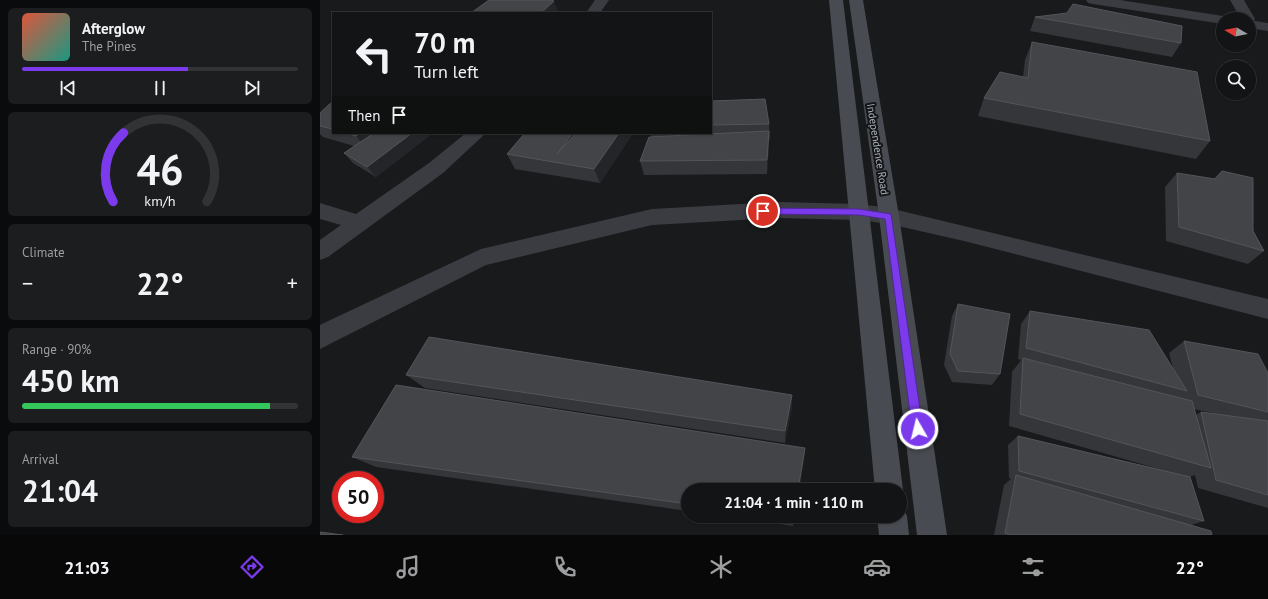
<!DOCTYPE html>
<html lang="en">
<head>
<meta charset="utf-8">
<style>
  :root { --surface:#131415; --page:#1c1d1e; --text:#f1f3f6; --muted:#9d9ea0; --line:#323334; --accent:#7c3aed }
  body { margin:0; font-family:"PT Sans",sans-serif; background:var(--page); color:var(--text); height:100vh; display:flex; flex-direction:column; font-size:15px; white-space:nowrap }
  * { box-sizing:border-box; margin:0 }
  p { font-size:13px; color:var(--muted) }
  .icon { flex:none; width:22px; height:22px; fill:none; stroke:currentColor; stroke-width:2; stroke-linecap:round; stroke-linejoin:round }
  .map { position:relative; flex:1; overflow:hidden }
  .panel { display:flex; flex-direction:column; gap:8px; padding:8px; background:#0a0b0c; width:320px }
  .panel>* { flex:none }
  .guide { position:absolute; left:12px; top:12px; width:380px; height:122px; border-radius:0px; box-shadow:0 1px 3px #0004,0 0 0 1px var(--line); background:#131415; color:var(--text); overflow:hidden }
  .needle { width:26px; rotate:280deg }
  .tools { position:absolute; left:896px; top:12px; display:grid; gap:8px }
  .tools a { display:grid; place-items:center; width:40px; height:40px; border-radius:50%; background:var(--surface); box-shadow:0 1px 3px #0004,0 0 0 1px var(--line); font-size:20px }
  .speed { position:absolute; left:12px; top:471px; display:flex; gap:8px; font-size:20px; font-weight:700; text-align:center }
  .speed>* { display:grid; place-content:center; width:52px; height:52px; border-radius:50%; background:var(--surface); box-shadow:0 1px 3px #0004,0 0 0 1px var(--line); line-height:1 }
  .speed .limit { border:6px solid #d22; background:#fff; color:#111 }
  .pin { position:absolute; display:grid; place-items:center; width:34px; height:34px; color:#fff; margin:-17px; border:2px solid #fff; border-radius:50%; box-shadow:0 1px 4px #0007 }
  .me { position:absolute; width:44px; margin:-22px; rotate:352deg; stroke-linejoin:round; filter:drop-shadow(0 0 3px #0008) }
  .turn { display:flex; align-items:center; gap:14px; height:84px; padding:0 16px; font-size:18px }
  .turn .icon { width:52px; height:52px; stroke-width:2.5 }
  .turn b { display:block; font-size:28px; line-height:34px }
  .then { display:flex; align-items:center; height:38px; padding:0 16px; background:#0003; gap:8px; font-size:15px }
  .big { font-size:30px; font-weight:700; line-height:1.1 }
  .panel .widget { flex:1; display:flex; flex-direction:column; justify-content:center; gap:6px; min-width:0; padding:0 14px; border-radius:6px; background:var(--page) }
  .panel .dial { align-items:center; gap:0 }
  .dial svg { height:104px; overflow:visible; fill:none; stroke:var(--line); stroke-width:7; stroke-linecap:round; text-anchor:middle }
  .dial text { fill:var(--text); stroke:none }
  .song { display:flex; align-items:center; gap:12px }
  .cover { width:48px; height:48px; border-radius:6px; background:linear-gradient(135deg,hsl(10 70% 55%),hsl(170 70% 35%)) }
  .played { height:4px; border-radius:2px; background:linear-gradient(90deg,var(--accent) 60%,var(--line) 60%) }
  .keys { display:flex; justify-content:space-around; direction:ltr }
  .heat { display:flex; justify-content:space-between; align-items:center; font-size:22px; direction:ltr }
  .charge { height:6px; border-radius:3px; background:linear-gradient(90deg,#34c759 90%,var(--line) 0) }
  .trip { position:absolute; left:361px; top:483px; width:226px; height:40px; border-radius:20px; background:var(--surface); box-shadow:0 1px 3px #0004,0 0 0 1px var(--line); font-weight:700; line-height:40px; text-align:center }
  .dock { display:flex; height:64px; justify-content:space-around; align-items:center; background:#080808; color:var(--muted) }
  .dock .icon { width:28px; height:28px }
  .dock .active { color:var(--accent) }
  .dock b { font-size:18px; color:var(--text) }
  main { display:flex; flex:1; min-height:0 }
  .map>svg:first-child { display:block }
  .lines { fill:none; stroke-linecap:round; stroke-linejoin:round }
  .minor { fill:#3a3c41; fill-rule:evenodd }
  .tertiary { fill:#3a3c41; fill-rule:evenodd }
  .secondary { fill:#484b51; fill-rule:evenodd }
  .wall { fill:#35363a; fill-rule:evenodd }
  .shaded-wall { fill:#242528 }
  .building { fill:#424448; stroke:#52555a }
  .route { fill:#7c3aed; stroke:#51269a }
  .labels { text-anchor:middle; stroke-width:4; stroke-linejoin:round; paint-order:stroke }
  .street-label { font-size:11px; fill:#abb2bc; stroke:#141517 }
</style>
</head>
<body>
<main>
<section class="panel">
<div class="widget">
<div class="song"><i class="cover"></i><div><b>Afterglow</b><p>The Pines</p></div></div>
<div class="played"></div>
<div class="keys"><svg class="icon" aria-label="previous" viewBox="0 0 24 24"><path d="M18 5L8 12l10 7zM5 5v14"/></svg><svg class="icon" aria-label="pause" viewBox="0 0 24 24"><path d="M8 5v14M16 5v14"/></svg><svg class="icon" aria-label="next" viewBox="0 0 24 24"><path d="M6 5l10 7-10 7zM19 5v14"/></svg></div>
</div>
<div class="widget dial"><svg viewBox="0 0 100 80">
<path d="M14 69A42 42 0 1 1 86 69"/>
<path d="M14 69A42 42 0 0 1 22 16" stroke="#7c3aed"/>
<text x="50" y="56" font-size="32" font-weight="700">46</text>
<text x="50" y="72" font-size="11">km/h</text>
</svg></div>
<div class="widget"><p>Climate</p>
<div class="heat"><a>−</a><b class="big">22°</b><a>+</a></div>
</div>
<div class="widget"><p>Range · 90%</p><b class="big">450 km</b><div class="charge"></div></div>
<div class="widget"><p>Arrival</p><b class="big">21:04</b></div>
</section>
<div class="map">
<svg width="948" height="535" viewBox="0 0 948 535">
  <rect width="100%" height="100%" fill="#191a1c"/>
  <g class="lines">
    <!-- minor -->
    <g class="minor">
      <path d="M275,0h14l-9,13h-14z"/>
      <path d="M910,0h14l11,19 -2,3 -4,1v-4h-8z"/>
      <path d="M146,133h20l-43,40 -115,84 -8,3v-20l21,-15 -21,-6v-16l36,11 73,-51z"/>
      <path d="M459,202l80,2 30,4 379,91v20l-304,-78 -75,-17 -30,-4 -80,-2 -127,7 -166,40 -166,84v-24l4,-2 157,-74 171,-40z"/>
    </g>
    <!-- tertiary -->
    <g class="tertiary">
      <path d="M766,0h34l103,16 7,3h-7v5l-130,-20 -5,-1z"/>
      <path d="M929,20l19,3v8l-19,-3z"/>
    </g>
    <!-- secondary -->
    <g class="secondary">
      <path d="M509,0h14l60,490 -3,8v-8h-25z"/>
      <path d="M529,0h14l36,216 48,319h-30l-38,-319z"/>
      <path d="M580,505l2,1 5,10 2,19h-30l-2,-19h23z"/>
    </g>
  </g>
  <!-- wall -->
  <g class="wall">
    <path d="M715,17l146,26 -9,14 -142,-26z"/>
    <path d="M712,42l178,99 -14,18 -218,-43 6,-18 39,-21 2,-17z"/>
    <path d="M13,101v32h96l1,2 -54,42 -23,-14 -9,-10 10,-7 -31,-9 -3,-3v-21z"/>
    <path d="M391,101l58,23 1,15h-1v6l-2,29 -123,1 -4,-14 12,-24 -2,-4h61z"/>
    <path d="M205,133h108l-33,50 -85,-14 -8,-15z"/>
    <path d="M902,171l42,80 -16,13 -82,-23 -1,-54 12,-14 37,6z"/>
    <path d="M638,304l42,70 -8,11 -40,-3 -8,-17 8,-49z"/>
    <path d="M710,311l143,57 -4,-15 15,-12 84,32v135l-70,-20 -3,-13 -5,2 14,44 -13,4 21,10h-218l10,-50 7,-6 -2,-1 -1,-33 10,-9 148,35 -157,-45 3,-54 9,-12 -3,-1 3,-35zM874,409l24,5 -17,-2 -5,3z"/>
    <path d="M86,375l386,32 -7,36 -360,-55z"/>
    <path d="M485,448l-1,11 -5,31h-111v21l-312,-44 -24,-10z"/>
    <path d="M403,516h72l-2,10z"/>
  </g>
  <!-- shaded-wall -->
  <g class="shaded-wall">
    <path d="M234,1l5,12h-18z"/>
    <path d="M449,131v14l-2,29v-14z"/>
    <path d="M40,133h29l-21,18 -12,-15z"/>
    <path d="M92,133h17l1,2 -54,42 -9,-10z"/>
    <path d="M253,133h17l-33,21z"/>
    <path d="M299,133h14l-33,50 -6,-14z"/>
    <path d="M472,395v12l-7,36v-12z"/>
    <path d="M485,448l-1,11 -5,31h-1z"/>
    <path d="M474,516h1l-2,10v-7z"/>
  </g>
  <!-- building -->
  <g class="building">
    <path d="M169,0h63l2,1 -13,12h-70z"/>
    <path d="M753,4l109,22 -1,17 -146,-26 32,-4z"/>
    <path d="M712,42l165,30 13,69 -226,-43 16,-26 28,6z"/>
    <path d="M445,99l4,25 -58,1v-24z"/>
    <path d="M13,101v28l-13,-3v-13z"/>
    <path d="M449,131l-2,29 -127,1 9,-24z"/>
    <path d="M25,133h15l-4,3z"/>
    <path d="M54,133h38l-45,34 -23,-14z"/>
    <path d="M205,133h48l-16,21 19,-21h43l-25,36 -87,-15z"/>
    <path d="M902,171l31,7v53l11,20 -85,-24 -2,-54 38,6z"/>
    <path d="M638,304l52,10 -10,60 -42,-3 -8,-17z"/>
    <path d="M710,311l119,19 38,61 -161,-43z"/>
    <path d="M109,337l363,58 -7,36 -379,-56z"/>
    <path d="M864,341l74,13 10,19v39l-70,-17z"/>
    <path d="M703,358l169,43 19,67 -191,-54z"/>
    <path d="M76,385l409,63 -7,42h-110v14l-336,-47z"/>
    <path d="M881,412l67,9v74l-52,-15z"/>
    <path d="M698,436l172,41 14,44 -185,-50z"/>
    <path d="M696,475l195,56 1,4h-202l-5,-2z"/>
    <path d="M455,516h19l-1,3z"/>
    <path d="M0,532l23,3h-23z"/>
  </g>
  <!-- route -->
  <path class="route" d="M443,208l96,1 32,5 32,215 -2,4 -3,1 -4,-1 -2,-4 -27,-210 -26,-4 -96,-1 -4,-3z"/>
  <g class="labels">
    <!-- street labels -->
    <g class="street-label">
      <text transform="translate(558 149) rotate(81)" y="4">Independence Road</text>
    </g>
  </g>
</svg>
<div class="tools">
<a><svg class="needle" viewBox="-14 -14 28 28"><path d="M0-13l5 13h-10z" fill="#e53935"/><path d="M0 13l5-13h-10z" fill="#9d9ea0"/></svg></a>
<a><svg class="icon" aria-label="search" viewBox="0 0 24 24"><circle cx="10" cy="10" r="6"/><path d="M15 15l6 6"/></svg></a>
</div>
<div class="speed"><div class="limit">50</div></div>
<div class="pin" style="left:443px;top:211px;background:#d93025"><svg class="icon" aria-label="arrive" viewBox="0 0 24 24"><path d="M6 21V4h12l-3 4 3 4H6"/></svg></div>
<svg class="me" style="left:598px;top:429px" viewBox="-20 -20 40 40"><circle r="17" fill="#7c3aed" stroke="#fff" stroke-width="3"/><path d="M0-11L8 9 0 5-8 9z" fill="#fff"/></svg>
<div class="trip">21:04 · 1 min · 110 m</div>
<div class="guide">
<div class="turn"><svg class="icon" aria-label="left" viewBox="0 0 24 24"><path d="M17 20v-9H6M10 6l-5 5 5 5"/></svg><div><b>70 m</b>Turn left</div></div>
<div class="then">Then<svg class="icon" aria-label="arrive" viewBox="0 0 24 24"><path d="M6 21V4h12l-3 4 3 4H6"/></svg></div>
</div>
</div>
</main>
<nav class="dock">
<b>21:03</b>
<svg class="icon active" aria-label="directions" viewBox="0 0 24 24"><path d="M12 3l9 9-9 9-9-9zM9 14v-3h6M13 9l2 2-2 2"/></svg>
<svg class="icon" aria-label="music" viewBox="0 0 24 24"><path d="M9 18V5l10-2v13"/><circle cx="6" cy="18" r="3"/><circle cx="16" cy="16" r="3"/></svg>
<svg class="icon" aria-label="phone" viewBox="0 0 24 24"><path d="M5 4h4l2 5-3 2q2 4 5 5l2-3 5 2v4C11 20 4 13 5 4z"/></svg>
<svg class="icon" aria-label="climate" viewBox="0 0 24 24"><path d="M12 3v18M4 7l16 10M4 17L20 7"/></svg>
<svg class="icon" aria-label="car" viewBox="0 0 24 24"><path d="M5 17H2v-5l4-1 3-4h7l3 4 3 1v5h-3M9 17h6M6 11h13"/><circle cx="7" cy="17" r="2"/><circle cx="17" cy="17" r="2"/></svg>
<svg class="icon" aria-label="filters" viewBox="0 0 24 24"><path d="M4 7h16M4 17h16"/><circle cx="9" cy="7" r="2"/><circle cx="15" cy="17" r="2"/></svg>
<b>22°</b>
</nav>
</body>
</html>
